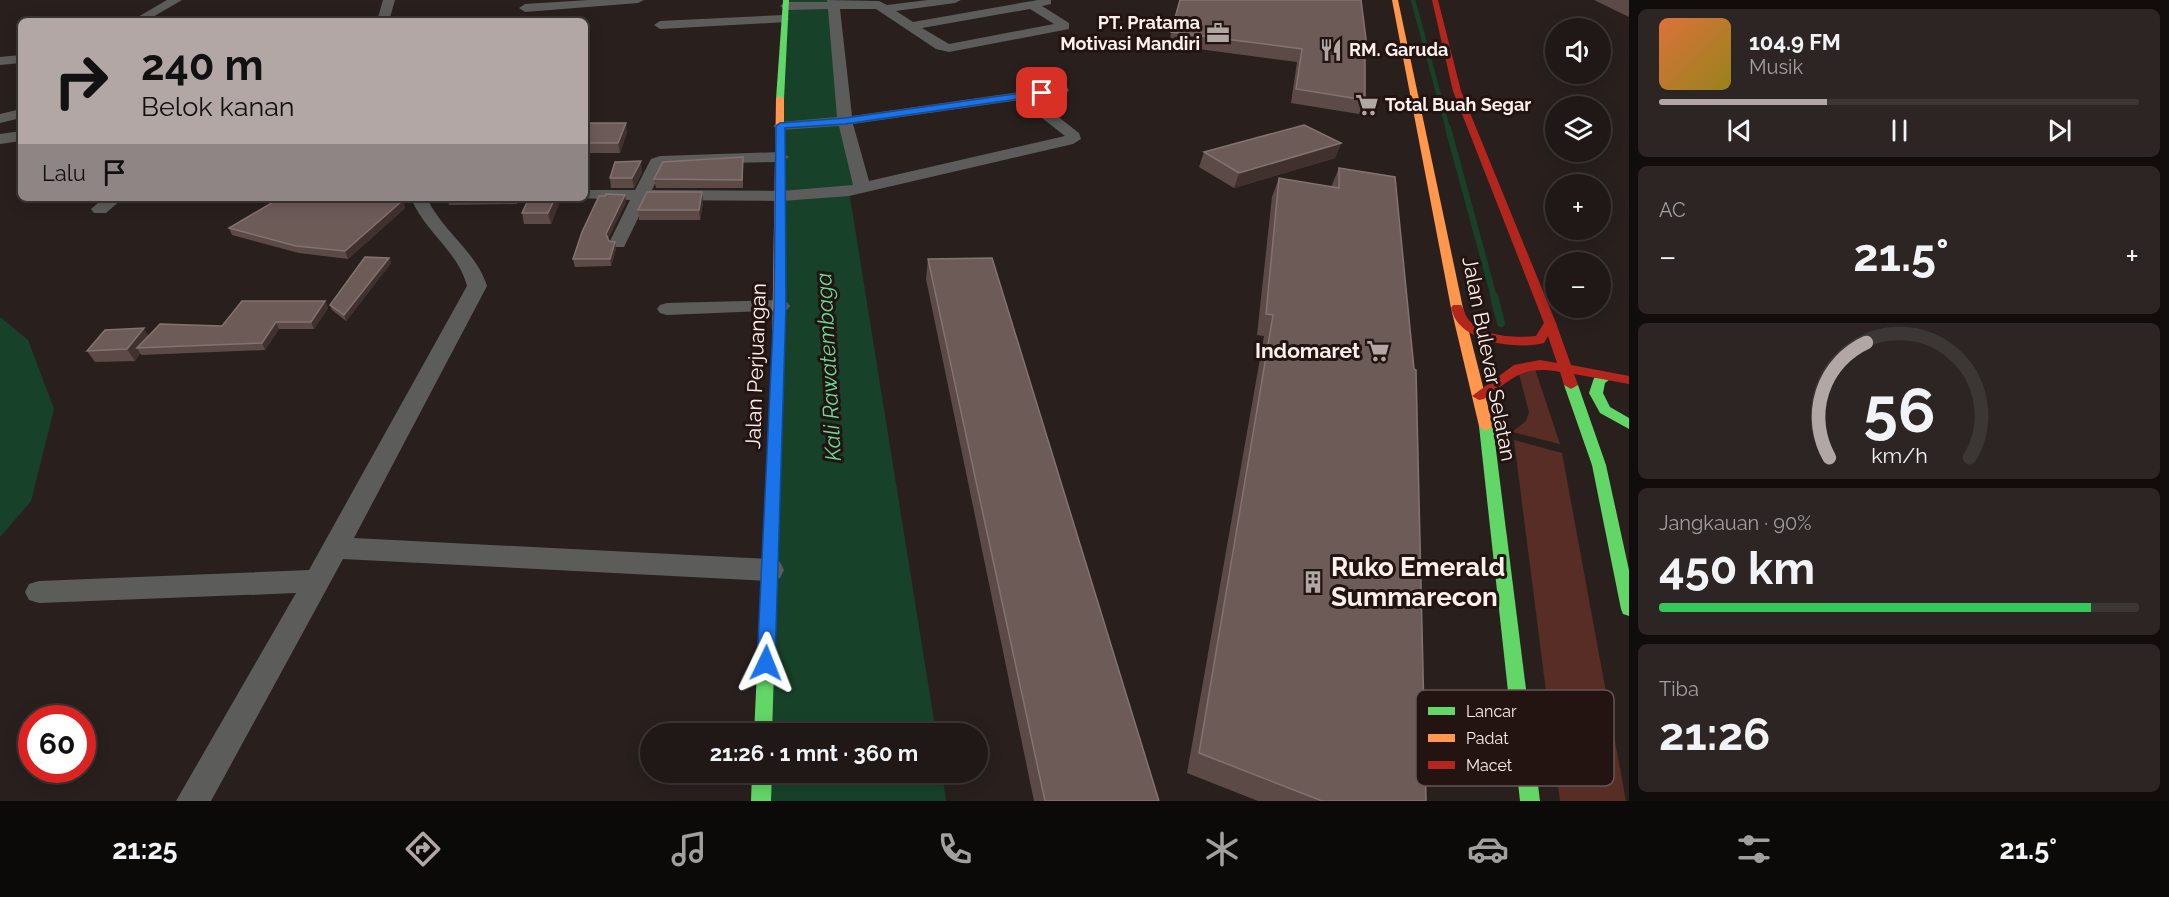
<!DOCTYPE html>
<html lang="id">
<head>
<meta charset="utf-8">
<style>
  :root { --surface:#1f1816; --page:#2c2523; --text:#f1f3f6; --muted:#a1a0a1; --line:#3c3735; --accent:#b2a7a5 }
  body { margin:0; font-family:Raleway,sans-serif; background:var(--page); color:var(--text); height:100vh; display:flex; flex-direction:column; font-size:22px; white-space:nowrap }
  * { box-sizing:border-box; margin:0 }
  p { font-size:20px; color:var(--muted) }
  .icon { flex:none; width:33px; height:33px; fill:none; stroke:currentColor; stroke-width:2; stroke-linecap:round; stroke-linejoin:round }
  .map { position:relative; flex:1; overflow:hidden }
  .sheet { display:flex; flex-direction:column; gap:9px; padding:9px; background:#110d0c; width:540px }
  .sheet>* { flex:none }
  .banner { position:absolute; left:18px; top:18px; width:570px; height:183px; border-radius:9px; box-shadow:0 3px 15px #0003,0 0 0 2px var(--line); background:#b2a7a5; color:#111; overflow:hidden }
  .fabs { position:absolute; left:1545px; top:18px; display:grid; gap:12px }
  .fabs a { display:grid; place-items:center; width:66px; height:66px; border-radius:50%; background:var(--surface); box-shadow:0 3px 15px #0003,0 0 0 2px var(--line); font-size:30px }
  .speed { position:absolute; left:18px; top:705px; display:flex; gap:12px; font-size:30px; font-weight:700; text-align:center }
  .speed>* { display:grid; place-content:center; width:78px; height:78px; border-radius:50%; background:var(--surface); box-shadow:0 3px 15px #0003,0 0 0 2px var(--line); line-height:1 }
  .speed .limit { border:9px solid #d22; background:#fff; color:#111 }
  .pin { position:absolute; display:grid; place-items:center; width:51px; height:51px; color:#fff; margin:-26px; border-radius:12px; box-shadow:0 3px 9px #0006 }
  .me { position:absolute; width:66px; margin:-33px; rotate:2deg; stroke-linejoin:round; filter:drop-shadow(0 0 4px #0008) }
  .turn { display:flex; align-items:center; gap:21px; height:126px; padding:0 24px; font-size:27px }
  .turn .icon { width:78px; height:78px; stroke-width:2.5 }
  .turn b { display:block; font-size:42px; line-height:51px }
  .then { display:flex; align-items:center; height:57px; padding:0 24px; background:#0003; gap:12px; font-size:22px }
  .big { font-size:45px; font-weight:700; line-height:1.1 }
  .sheet .widget { flex:1; display:flex; flex-direction:column; justify-content:center; gap:9px; min-width:0; padding:0 21px; border-radius:9px; background:var(--page) }
  .sheet .dial { align-items:center; gap:0 }
  .dial svg { height:156px; overflow:visible; fill:none; stroke:var(--line); stroke-width:7; stroke-linecap:round; text-anchor:middle }
  .dial text { fill:var(--text); stroke:none }
  .song { display:flex; align-items:center; gap:18px }
  .cover { width:72px; height:72px; border-radius:9px; background:linear-gradient(135deg,hsl(20 70% 55%),hsl(50 70% 35%)) }
  .played { height:6px; border-radius:3px; background:linear-gradient(90deg,var(--accent) 35%,var(--line) 35%) }
  .keys { display:flex; justify-content:space-around; direction:ltr }
  .heat { display:flex; justify-content:space-between; align-items:center; font-size:33px; direction:ltr }
  .charge { height:9px; border-radius:4px; background:linear-gradient(90deg,#34c759 90%,var(--line) 0) }
  .trip { position:absolute; left:640px; top:723px; width:348px; height:60px; border-radius:30px; background:var(--surface); box-shadow:0 3px 15px #0003,0 0 0 2px var(--line); font-weight:700; line-height:60px; text-align:center }
  .dock { display:flex; height:96px; justify-content:space-around; align-items:center; background:#0c0a09; color:var(--muted) }
  .dock .icon { width:42px; height:42px }
  .dock .current { color:var(--accent) }
  .dock b { font-size:27px; color:var(--text) }
  main { display:flex; flex:1; min-height:0 }
  .map>svg:first-child { display:block }
  .green { fill:#572d25 }
  .water { fill:#174229 }
  .lines { fill:none; stroke-linecap:round; stroke-linejoin:round }
  .stream-far2 { stroke:#174229; stroke-width:4.5 }
  .stream-far1 { stroke:#174229; stroke-width:6 }
  .stream { stroke:#174229; stroke-width:8 }
  .street { fill:#5c5d5b; fill-rule:evenodd }
  .fast { fill:#63d668; fill-rule:evenodd }
  .slow { fill:#ff974d; fill-rule:evenodd }
  .jam { fill:#b3261e; fill-rule:evenodd }
  .wall { fill:#5c4a47 }
  .shaded-wall { fill:#40312f }
  .building { fill:#6d5b58; stroke:#837370; stroke-width:1.5 }
  .route { fill:#1a73e8; stroke:#114b97; stroke-width:1.5 }
  .labels { text-anchor:middle; stroke-width:6; stroke-linejoin:round; paint-order:stroke }
  .far-poi-label { font-size:18px; font-weight:bold; fill:#fbf0ed; stroke:#231411; text-anchor:start }
  .poi-label { font-size:21px; font-weight:bold; fill:#fbf0ed; stroke:#231411; text-anchor:end }
  .street-label { font-size:21px; fill:#fbf0ed; stroke:#231411 }
  .water-label { font-size:22px; font-style:italic; fill:#65dc98; stroke:#231411 }
  .near-poi-label { font-size:26px; font-weight:bold; fill:#fbf0ed; stroke:#231411; text-anchor:start }
  .key { fill:#231411; stroke:#645653; stroke-width:1.5 }
  .key-label { font-size:16px; fill:#fbf0ed }
</style>
</head>
<body>
<main>
<div class="map">
<svg width="1629" height="801" viewBox="0 0 1629 801">
  <rect width="100%" height="100%" fill="#29201e"/>
  <!-- green -->
  <g class="green">
    <path d="M1535,369l25,75 -48,-12 14,-11 3,-9 -10,-38z"/>
    <path d="M1514,440l48,13 64,348h-66z"/>
  </g>
  <!-- water -->
  <g class="water">
    <path d="M786,0h47l29,188 -13,3 87,542 -173,1z"/>
    <path d="M0,317l28,23 26,69 -23,92 -31,36z"/>
    <path d="M762,772l180,1 4,28h-185z"/>
  </g>
  <g class="lines">
    <!-- stream-far2 -->
    <path class="stream-far2" d="M1413,0l35,129"/>
    <!-- stream-far1 -->
    <path class="stream-far1" d="M1448,128l46,169"/>
    <!-- stream -->
    <path class="stream" d="M1494,296l7,27"/>
    <!-- street -->
    <g class="street">
      <path d="M167,0h15l-36,21h-15z"/>
      <path d="M383,0h12l-6,21h-12z"/>
      <path d="M589,0h55l-6,3 -113,9 -6,-4 6,-4z"/>
      <path d="M827,0l52,1 8,4 41,-5h33l-6,3 -59,8 17,11 125,-22h13v4l-9,2 27,17v6l-120,23 -13,-3 -60,-40h-36l12,107 210,-30 5,1 2,3 -2,3 -33,5 45,35 2,6 -8,5 -224,52 -67,5 -135,-1 -23,47h-12l-3,-4 21,-43 -51,-2h6v-8h50l16,-31 9,-3 121,-4 8,5 -8,5 -113,2 -4,1 -12,25 130,1 71,-6 -14,-59 -59,4 -7,-4 7,-4 57,-5 -9,-108 -42,1 -6,-4 6,-4h41zM1030,9l24,15 -105,20 -27,-16zM1019,100l46,36 -196,45 -16,-57z"/>
      <path d="M783,15l6,4 -2,3 -127,7 -6,-4 6,-4z"/>
      <path d="M21,55v8l-21,2v-8z"/>
      <path d="M21,109v9l-21,5v-9z"/>
      <path d="M21,131v10l-21,3v-10z"/>
      <path d="M104,198h19l-17,15h-12l-3,-4z"/>
      <path d="M411,198h16c15,33 49,53 60,88l-133,252 416,21 10,3 4,8 -4,8 -10,3 -427,-22 -132,242h-35l120,-208 -257,10 -10,-3 -4,-8 4,-8 10,-3 270,-11 158,-284c-9,-35 -43,-55 -56,-88z"/>
      <path d="M780,300l7,2 3,4 -3,4 -120,5 -7,-2 -3,-4 3,-4 7,-2z"/>
    </g>
    <!-- fast -->
    <g class="fast">
      <path d="M783,0h6l-5,99 -4,3 -4,-3z"/>
      <path d="M778,347l6,4 -12,383h-18l18,-383z"/>
      <path d="M1607,372l7,4 -9,7 -2,10 7,14 19,11v11l-29,-16 -11,-20 5,-15z"/>
      <path d="M1571,381l7,4 28,80 23,105v46l-6,-2 -2,-5 -29,-144 -28,-80z"/>
      <path d="M1486,421l7,5 47,375h-20l-41,-375z"/>
      <path d="M752,772h20l-1,29h-20z"/>
    </g>
    <!-- slow -->
    <g class="slow">
      <path d="M1392,0h6l65,308 30,118 -7,5 -7,-5 -28,-118z"/>
      <path d="M780,96l4,3v252l-6,4 -6,-4 4,-252z"/>
    </g>
    <!-- jam -->
    <path class="jam" d="M1432,0h6l23,91 95,232 15,42 58,11v8l-55,-10 4,11 -7,4 -7,-4 -4,-13c-38,-7 -47,6 -76,27l-5,1 -7,-4 42,-31 26,-5 17,3 -9,-27 -4,7c-24,6 -66,1 -84,-18 -5,-5 -7,-11 -9,-17l2,-3h8c3,4 4,10 7,14 14,18 47,19 68,17l8,-13 -91,-232z"/>
  </g>
  <!-- wall -->
  <g class="wall">
    <path d="M1180,0l187,47 -2,6v47l-6,14 -68,-11 6,-41 -129,-17z"/>
    <path d="M1594,0h35v17z"/>
    <path d="M585,123l42,9 -7,21h-35z"/>
    <path d="M1341,143l-6,15 -101,30 -35,-21 5,-15z"/>
    <path d="M743,157v31h-87l-2,-9z"/>
    <path d="M1339,168l87,633h-168l-71,-28 77,-437 -7,-1 15,-138 7,-19 52,9z"/>
    <path d="M642,172l-8,16h-23l-1,-10z"/>
    <path d="M702,192l1,11 -3,17h-61l-1,-10z"/>
    <path d="M625,195l1,7 -18,37 1,2 6,1 1,7 -5,17 -36,1 -2,-8 32,-63z"/>
    <path d="M447,198h72l-2,6 -68,1z"/>
    <path d="M529,198h31v3l-9,23h-27l-2,-11z"/>
    <path d="M402,201l3,7 -57,51 -49,-6 -67,-18 -3,-7z"/>
    <path d="M389,258l2,5 -45,58 -14,-11 -2,-5z"/>
    <path d="M928,259l231,542h-125l-108,-522z"/>
    <path d="M325,301l3,7 -14,21h-35l-14,21 -124,5 -1,-2 -5,8 -40,1 -8,-11 62,-15 73,-10z"/>
  </g>
  <!-- shaded-wall -->
  <g class="shaded-wall">
    <path d="M626,123l1,9 -7,21 -2,-10z"/>
    <path d="M1341,143l-6,15 -101,30 5,-15z"/>
    <path d="M641,161l1,11 -8,16 -2,-10z"/>
    <path d="M702,192l1,11 -3,17 -1,-10z"/>
    <path d="M625,195l1,7 -19,40 -1,-8z"/>
    <path d="M555,198h5v3l-9,23 -3,-11z"/>
    <path d="M402,201l3,7 -57,51 -3,-8z"/>
    <path d="M615,242l1,7 -5,17 -1,-7z"/>
    <path d="M389,258l2,5 -45,58 -2,-6z"/>
    <path d="M325,301l3,7 -14,21 -3,-7z"/>
    <path d="M276,322l3,7 -14,21 -3,-7z"/>
    <path d="M144,328l7,12 -14,8 3,5 -5,8 -8,-12z"/>
  </g>
  <!-- building -->
  <g class="building">
    <path d="M1180,0h181l6,47h-2v53l-69,-11 6,-40 -131,-17z"/>
    <path d="M585,123h41l-8,20h-33z"/>
    <path d="M1304,125l37,18 -102,30 -35,-21z"/>
    <path d="M743,157l-1,23 -88,-1 9,-17z"/>
    <path d="M641,161l-9,17h-22l5,-16z"/>
    <path d="M1339,168l56,9 19,192 2,1 10,431h-104l-123,-48 74,-438 -7,-1 13,-136 60,10z"/>
    <path d="M647,192h55l-3,18h-61z"/>
    <path d="M606,194l19,1 -19,39 3,7 6,1 -5,17h-37l9,-27 17,-36h6z"/>
    <path d="M280,198h109l13,3 -57,50 -49,-5 -67,-18z"/>
    <path d="M529,198h26l-7,15h-26z"/>
    <path d="M365,257l24,1 -45,57 -14,-10z"/>
    <path d="M992,258l167,543h-114l-117,-542z"/>
    <path d="M242,301h83l-14,21h-35l-14,21 -125,5 23,-24 62,2z"/>
    <path d="M144,328l-17,21 -40,2 18,-21z"/>
  </g>
  <!-- route -->
  <path class="route" d="M1042,90l3,1v4l-200,29 -60,4 1,178 -11,357 -3,6 -6,2 -6,-2 -3,-6 17,-357 2,-180 4,-3 65,-5z"/>
  <!-- icons -->
  <defs>
    <g id="office-bare" transform="scale(1.8)"><path d="M-6-3h4V-5.5h4V-3h4V5H-6ZM-1-4.5V-3h2v-1.5ZM-6 0V1H6V0Z" fill="#b2a7a5" stroke="#231411" stroke-width="2.5" paint-order="stroke"/></g>
    <g id="restaurant-bare" transform="scale(1.8)"><path d="M-5-6h1v4h1v-4h1v4h1v-4h1v5L-1.5 .5V6h-2V.5L-5-1ZM5-6V6H3V1.5H1.5Q1.5-4 5-6Z" fill="#b2a7a5" stroke="#231411" stroke-width="2.5" paint-order="stroke"/></g>
    <g id="supermarket-bare" transform="scale(1.8)"><path d="M-6-5.5h2.5l.6 2H6L4.5 2H-2.5L-4.4-4H-6ZM-1.5 3.2a1.3 1.3 0 1 0 .1 0ZM3 3.2a1.3 1.3 0 1 0 .1 0Z" fill="#b2a7a5" stroke="#231411" stroke-width="2.5" paint-order="stroke"/></g>
    <g id="building-bare" transform="scale(1.8)"><path d="M-4-6H4V6H1V3H-1V6H-4ZM-2.5-4.3h1.7v1.8h-1.7ZM.8-4.3h1.7v1.8H.8ZM-2.5-1h1.7V.8h-1.7ZM.8-1h1.7V.8H.8Z" fill="#b2a7a5" stroke="#231411" stroke-width="2.5" paint-order="stroke"/></g>
  </defs>
  <g fill-rule="evenodd">
    <use href="#office-bare" x="1218" y="33"/>
    <use href="#restaurant-bare" x="1331" y="50"/>
    <use href="#supermarket-bare" x="1367" y="105"/>
    <use href="#supermarket-bare" x="1378" y="351"/>
    <use href="#building-bare" x="1313" y="582"/>
  </g>
  <g class="labels">
    <!-- far-poi labels -->
    <g class="far-poi-label">
      <text x="1200" y="29" text-anchor="end">PT. Pratama<tspan x="1200" dy="21">Motivasi Mandiri</tspan></text>
      <text x="1349" y="56">RM. Garuda</text>
      <text x="1385" y="111">Total Buah Segar</text>
    </g>
    <!-- poi labels -->
    <g class="poi-label">
      <text x="1360" y="358">Indomaret</text>
    </g>
    <!-- street labels -->
    <g class="street-label">
      <text transform="translate(1489 359) rotate(79)" y="7">Jalan Bulevar Selatan</text>
      <text transform="translate(756 366) rotate(-88)" y="7">Jalan Perjuangan</text>
    </g>
    <!-- water labels -->
    <g class="water-label">
      <text transform="translate(828 367) rotate(-93)" y="8">Kali Rawatembaga</text>
    </g>
    <!-- near-poi labels -->
    <g class="near-poi-label">
      <text x="1331" y="576">Ruko Emerald<tspan x="1331" dy="30">Summarecon</tspan></text>
    </g>
  </g>
  <!-- legend -->
  <rect x="1416" y="690" width="198" height="96" rx="9" class="key"/>
  <rect x="1428" y="707" width="27" height="8" fill="#63d668"/>
  <rect x="1428" y="734" width="27" height="8" fill="#ff974d"/>
  <rect x="1428" y="761" width="27" height="8" fill="#b3261e"/>
  <g class="key-label">
    <text x="1466" y="717">Lancar</text>
    <text x="1466" y="744">Padat</text>
    <text x="1466" y="771">Macet</text>
  </g>
</svg>
<div class="fabs">
<a><svg class="icon" aria-label="sound" viewBox="0 0 24 24"><path d="M4 9h4l5-4v14l-5-4H4zM17 9q2 3 0 6"/></svg></a>
<a><svg class="icon" aria-label="layers" viewBox="0 0 24 24"><path d="M12 4l9 5-9 5-9-5zM3 14l9 5 9-5"/></svg></a>
<a>+</a>
<a>−</a>
</div>
<div class="speed"><div class="limit">60</div></div>
<div class="pin" style="left:1042px;top:93px;background:#d93025"><svg class="icon" aria-label="arrive" viewBox="0 0 24 24"><path d="M6 21V4h12l-3 4 3 4H6"/></svg></div>
<svg class="me" style="left:766px;top:663px" viewBox="-20 -20 40 40"><path d="M0-17L14 15 0 8-14 15z" fill="#1a73e8" stroke="#fff" stroke-width="4"/></svg>
<div class="trip">21:26 · 1 mnt · 360 m</div>
<div class="banner">
<div class="turn"><svg class="icon" aria-label="right" viewBox="0 0 24 24"><path d="M7 20v-9h11M14 6l5 5-5 5"/></svg><div><b>240 m</b>Belok kanan</div></div>
<div class="then">Lalu<svg class="icon" aria-label="arrive" viewBox="0 0 24 24"><path d="M6 21V4h12l-3 4 3 4H6"/></svg></div>
</div>
</div>
<section class="sheet">
<div class="widget">
<div class="song"><i class="cover"></i><div><b>104.9 FM</b><p>Musik</p></div></div>
<div class="played"></div>
<div class="keys"><svg class="icon" aria-label="previous" viewBox="0 0 24 24"><path d="M18 5L8 12l10 7zM5 5v14"/></svg><svg class="icon" aria-label="pause" viewBox="0 0 24 24"><path d="M8 5v14M16 5v14"/></svg><svg class="icon" aria-label="next" viewBox="0 0 24 24"><path d="M6 5l10 7-10 7zM19 5v14"/></svg></div>
</div>
<div class="widget"><p>AC</p>
<div class="heat"><a>−</a><b class="big">21.5°</b><a>+</a></div>
</div>
<div class="widget dial"><svg viewBox="0 0 100 80">
<path d="M14 69A42 42 0 1 1 86 69"/>
<path d="M14 69A42 42 0 0 1 33 10" stroke="#b2a7a5"/>
<text x="50" y="56" font-size="32" font-weight="700">56</text>
<text x="50" y="72" font-size="11">km/h</text>
</svg></div>
<div class="widget"><p>Jangkauan · 90%</p><b class="big">450 km</b><div class="charge"></div></div>
<div class="widget"><p>Tiba</p><b class="big">21:26</b></div>
</section>
</main>
<nav class="dock">
<b>21:25</b>
<svg class="icon current" aria-label="directions" viewBox="0 0 24 24"><path d="M12 3l9 9-9 9-9-9zM9 14v-3h6M13 9l2 2-2 2"/></svg>
<svg class="icon" aria-label="music" viewBox="0 0 24 24"><path d="M9 18V5l10-2v13"/><circle cx="6" cy="18" r="3"/><circle cx="16" cy="16" r="3"/></svg>
<svg class="icon" aria-label="phone" viewBox="0 0 24 24"><path d="M5 4h4l2 5-3 2q2 4 5 5l2-3 5 2v4C11 20 4 13 5 4z"/></svg>
<svg class="icon" aria-label="climate" viewBox="0 0 24 24"><path d="M12 3v18M4 7l16 10M4 17L20 7"/></svg>
<svg class="icon" aria-label="car" viewBox="0 0 24 24"><path d="M5 17H2v-5l4-1 3-4h7l3 4 3 1v5h-3M9 17h6M6 11h13"/><circle cx="7" cy="17" r="2"/><circle cx="17" cy="17" r="2"/></svg>
<svg class="icon" aria-label="filters" viewBox="0 0 24 24"><path d="M4 7h16M4 17h16"/><circle cx="9" cy="7" r="2"/><circle cx="15" cy="17" r="2"/></svg>
<b>21.5°</b>
</nav>
</body>
</html>
